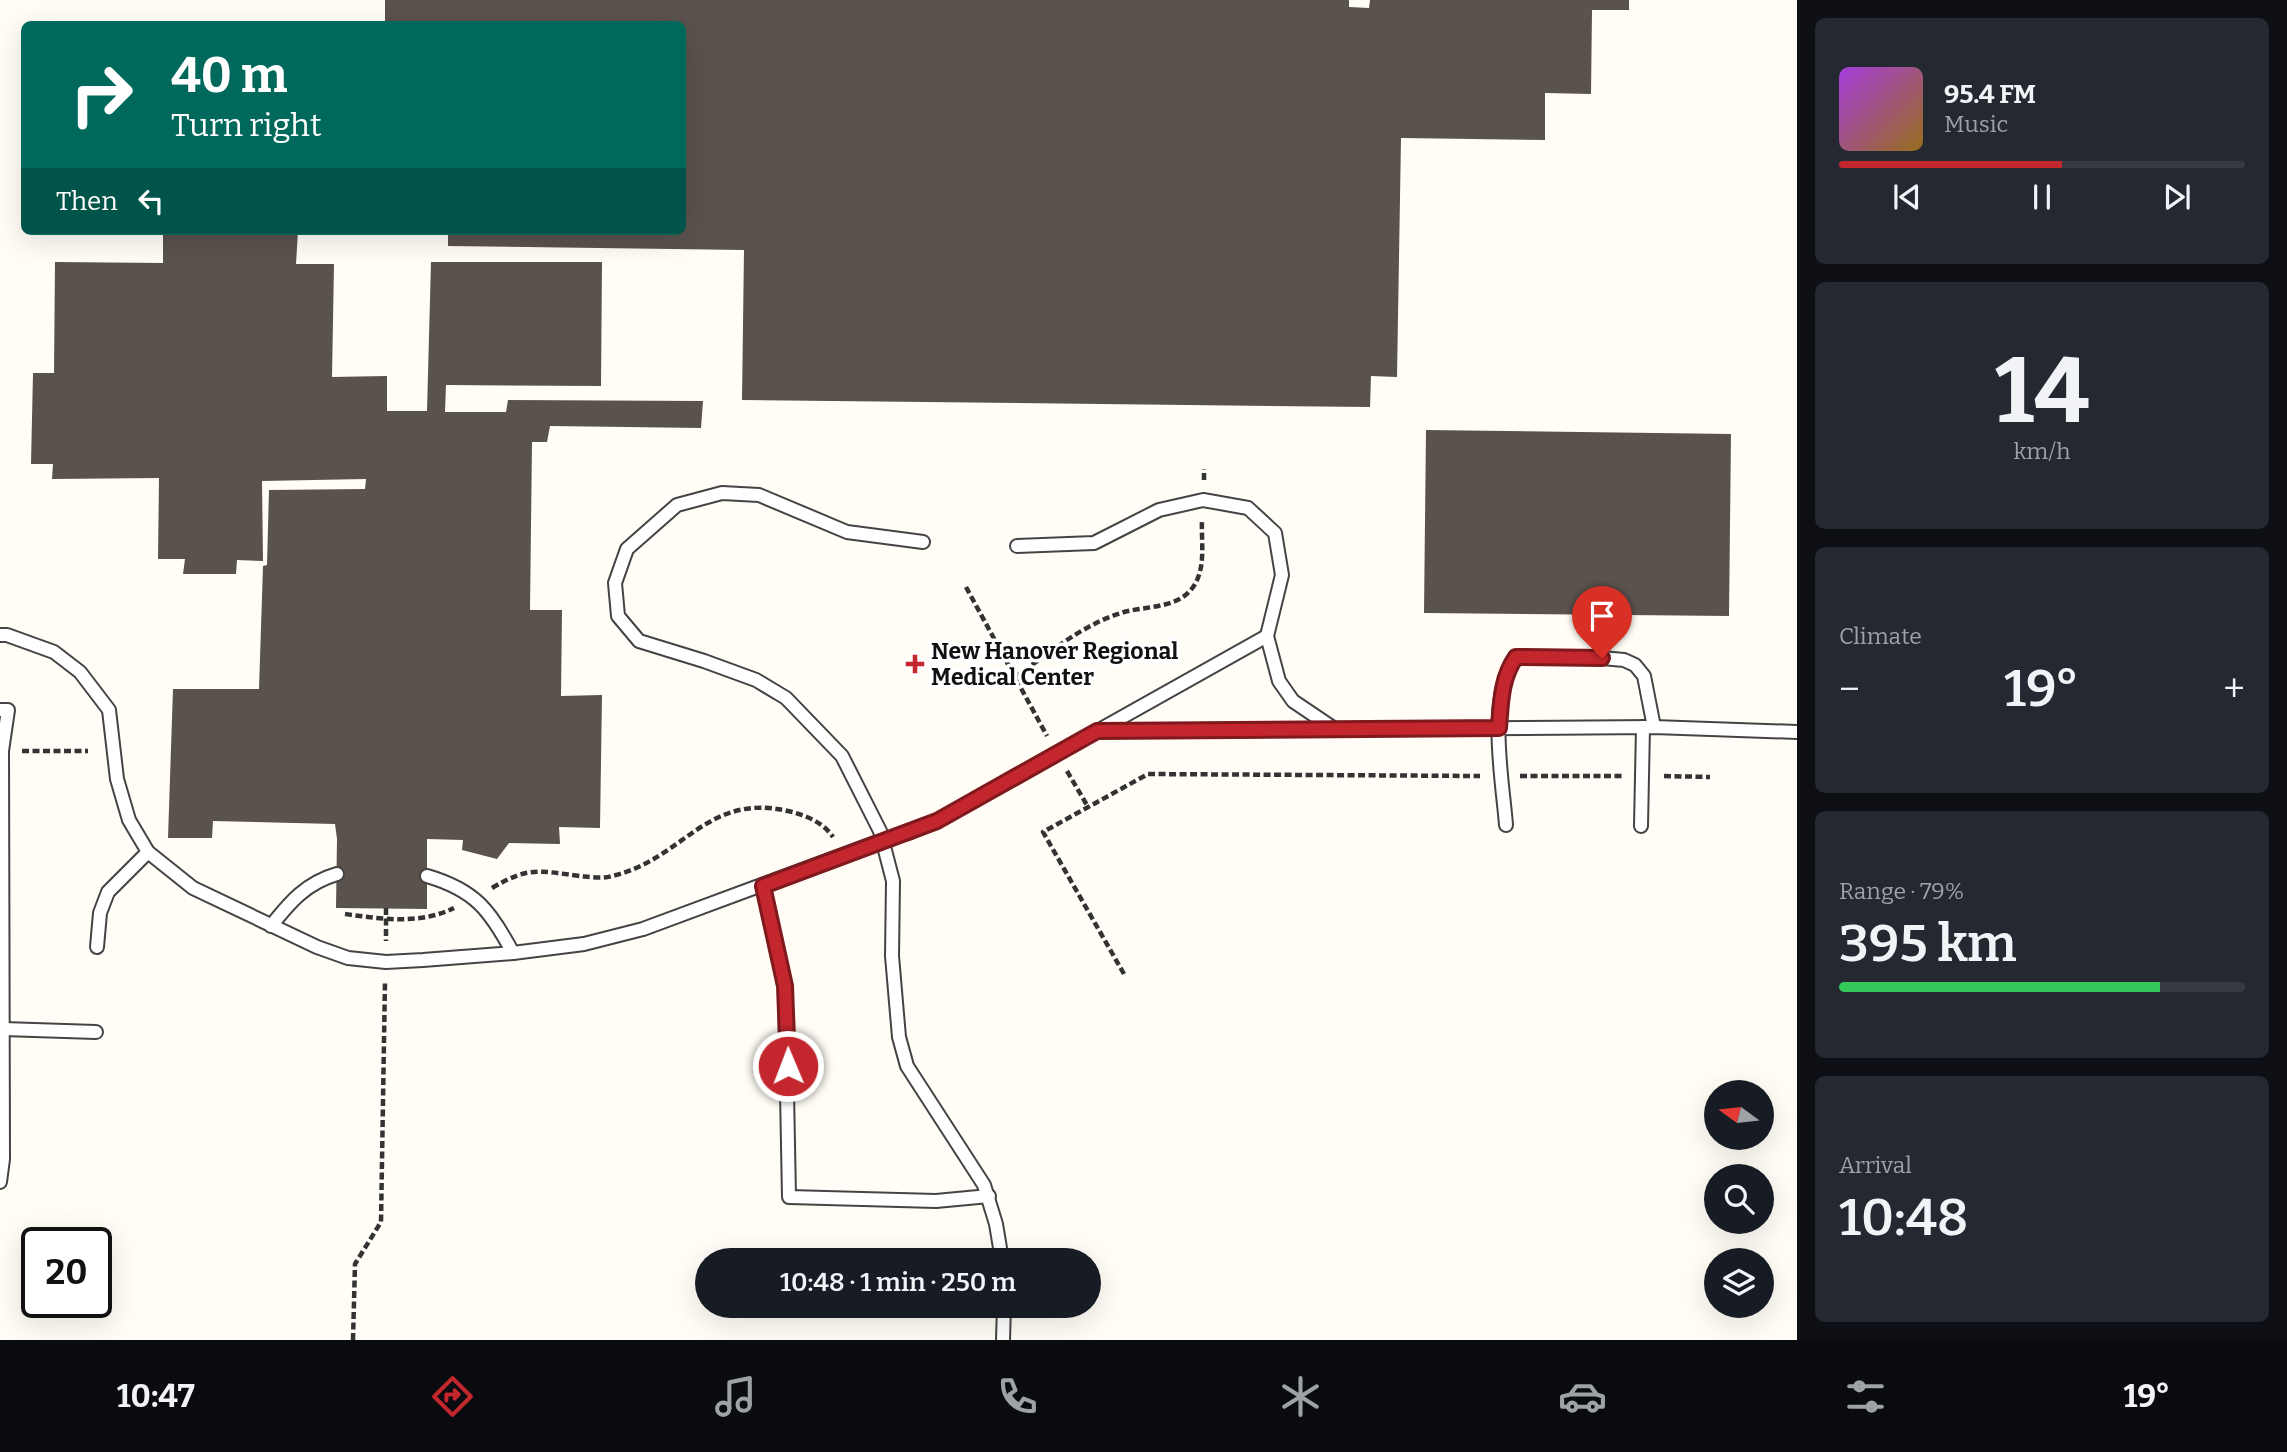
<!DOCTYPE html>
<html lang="en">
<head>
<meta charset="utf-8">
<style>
  :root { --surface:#171b24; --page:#242831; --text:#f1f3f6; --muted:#9ea1a6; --line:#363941; --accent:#c4262e }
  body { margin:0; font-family:Bitter,serif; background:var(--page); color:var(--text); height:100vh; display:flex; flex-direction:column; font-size:26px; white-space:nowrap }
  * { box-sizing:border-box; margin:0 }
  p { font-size:23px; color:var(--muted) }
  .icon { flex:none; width:38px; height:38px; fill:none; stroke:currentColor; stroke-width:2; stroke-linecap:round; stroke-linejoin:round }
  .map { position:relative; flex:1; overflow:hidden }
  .sheet { display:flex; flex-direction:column; gap:18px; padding:18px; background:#0d0f14; width:490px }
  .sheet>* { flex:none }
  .banner { position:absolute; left:21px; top:21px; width:665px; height:214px; border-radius:10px; box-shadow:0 7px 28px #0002; background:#00695c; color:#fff; overflow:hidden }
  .needle { width:46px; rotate:285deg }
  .buttons { position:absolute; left:1704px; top:1080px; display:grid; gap:14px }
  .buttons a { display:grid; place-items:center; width:70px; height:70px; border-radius:50%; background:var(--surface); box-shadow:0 7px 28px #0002; font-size:35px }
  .speed { position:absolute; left:21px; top:1227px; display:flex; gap:14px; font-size:35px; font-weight:700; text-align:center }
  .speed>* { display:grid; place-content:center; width:91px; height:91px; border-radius:50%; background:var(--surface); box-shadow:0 7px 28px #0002; line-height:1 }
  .speed .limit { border:4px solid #111; border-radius:10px; background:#fff; color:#111 }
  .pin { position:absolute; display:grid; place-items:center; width:60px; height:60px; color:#fff; margin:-72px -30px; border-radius:50% 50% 50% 0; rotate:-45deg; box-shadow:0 0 7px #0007 }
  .pin .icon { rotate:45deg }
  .me { position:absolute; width:77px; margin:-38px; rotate:359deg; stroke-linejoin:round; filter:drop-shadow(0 0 5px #0008) }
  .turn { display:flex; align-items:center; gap:24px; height:147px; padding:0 35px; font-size:32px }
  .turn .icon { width:91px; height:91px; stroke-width:2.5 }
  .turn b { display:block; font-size:49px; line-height:60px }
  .then { display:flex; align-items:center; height:66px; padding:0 35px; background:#0003; gap:14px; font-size:26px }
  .big { font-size:52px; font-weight:600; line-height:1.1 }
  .sheet .widget { flex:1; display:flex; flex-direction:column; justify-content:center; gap:10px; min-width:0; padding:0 24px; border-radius:10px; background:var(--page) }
  .sheet .dial { align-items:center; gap:0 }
  .dial b { font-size:91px; line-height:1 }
  .song { display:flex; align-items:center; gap:21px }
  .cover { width:84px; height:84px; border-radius:10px; background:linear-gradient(135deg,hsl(280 70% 55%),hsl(40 70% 35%)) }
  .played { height:7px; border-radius:4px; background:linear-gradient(90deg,var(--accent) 55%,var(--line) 55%) }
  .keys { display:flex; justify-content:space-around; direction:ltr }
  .heat { display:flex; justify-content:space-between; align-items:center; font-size:38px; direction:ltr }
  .charge { height:10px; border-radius:5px; background:linear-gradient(90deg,#34c759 79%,var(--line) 0) }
  .trip { position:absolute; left:695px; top:1248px; width:406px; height:70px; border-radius:35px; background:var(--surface); box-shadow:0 7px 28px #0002; font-weight:600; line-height:70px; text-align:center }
  .dock { display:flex; height:112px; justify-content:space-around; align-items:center; background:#090b0e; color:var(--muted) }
  .dock .icon { width:49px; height:49px }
  .dock .on { color:var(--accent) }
  .dock b { font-size:32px; color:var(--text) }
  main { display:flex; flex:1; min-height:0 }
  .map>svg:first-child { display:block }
  .building { fill:#5a524d }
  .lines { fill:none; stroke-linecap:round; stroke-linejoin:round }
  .service-casing { stroke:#444; stroke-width:16 }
  .path { stroke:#333; stroke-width:4.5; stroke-dasharray:7 3.5; stroke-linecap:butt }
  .service { stroke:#fff; stroke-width:12 }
  .route-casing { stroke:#7f191e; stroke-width:18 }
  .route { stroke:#c4262e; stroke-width:12 }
  .poi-dot { fill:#c4262e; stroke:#fff; stroke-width:2.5 }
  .labels { text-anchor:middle; stroke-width:7; stroke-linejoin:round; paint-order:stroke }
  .poi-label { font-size:23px; font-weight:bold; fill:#111; stroke:#fff; text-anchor:start }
</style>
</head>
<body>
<main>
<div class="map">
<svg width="1797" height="1340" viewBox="0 0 1797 1340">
  <rect width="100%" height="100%" fill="#fffdf5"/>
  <!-- building -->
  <g class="building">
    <path d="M385,0h964v7l20,1 1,-8h259v10h-37l-1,84 -46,-1v47l-144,-2 -4,239 -26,-1 -1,31 -628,-7 2,-150 -296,-4v-15h234v-207h-297z"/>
    <path d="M163,231h135l-2,33h38l-2,113 55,-1v35h40l4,-149h171l-1,124 -155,-1 -1,27h61l2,-12 195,1 -2,27 -151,-2 -3,16h-15l-2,168h32l-1,86 41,-1 -2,133 -41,-1 1,17 -51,-1 -12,16 -35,-9 1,-10 -36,-1v70l-91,-1 1,-69 -2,-15 -122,-3 -1,17h-44l5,-149h86l4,-123 4,-1 2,-75 96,-1 1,-10 -104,2 1,80 -26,-1 -1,14h-53l2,-15h-27l1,-81 -107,1 1,-15h-22l2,-91h21l1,-111 108,1z"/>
    <path d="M1426,430l305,4 -2,182 -305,-3z"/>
  </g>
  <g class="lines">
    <!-- service casing -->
    <g class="service-casing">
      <g id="service">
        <path d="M923,542l-76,-10 -88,-37 -37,-2 -45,12 -50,44 -12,34 3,33 21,25 65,20 52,19 30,18 56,58 38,75 13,50 -1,75 7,81 8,29 77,119 12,39 6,36"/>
        <path d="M1017,546l77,-3 65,-33 44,-10 45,8 27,25 7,42 -15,61 12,45 14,20 40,27"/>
        <path d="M0,635h7l47,17 26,20 29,38 8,69 12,41 19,32 45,36 124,59 31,11 38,4 37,-2 90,-7 71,-9 59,-15 240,-89 28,-8 26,-11 330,-185"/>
        <path d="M0,710h8l-6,41 1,408 -3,23"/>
        <path d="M1101,731l553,-4 143,5"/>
        <path d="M1506,825c-4,-50 -19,-124 9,-168l87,1 22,2 11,5 9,11 10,51"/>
        <path d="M1641,826l2,-99"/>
        <path d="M427,876c48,14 63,34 86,77"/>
        <path d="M763,885l22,101 4,211 147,4 53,-5"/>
        <path d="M271,926c19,-24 35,-43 66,-52"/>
        <path d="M97,947l3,-34 8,-21 40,-40"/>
        <path d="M3,1029l93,3"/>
        <path d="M1003,1340l1,-34"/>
      </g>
    </g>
    <!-- path -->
    <g class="path">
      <path d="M1204,480v-11"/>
      <path d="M966,587l81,149"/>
      <path d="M1015,677c33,-23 67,-52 106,-64 25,-8 59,-3 74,-29 11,-19 6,-43 7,-64"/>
      <path d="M22,751h66"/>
      <path d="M1067,771l21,36"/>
      <path d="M1520,776h103"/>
      <path d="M1664,776l46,1"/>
      <path d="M492,888c37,-22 47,-17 88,-12 10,1 22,3 32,0 71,-16 94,-84 176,-65 17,4 35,11 45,26"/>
      <path d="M386,908v33"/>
      <path d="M345,914c37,5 74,11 109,-6"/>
      <path d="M1124,974l-81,-142 105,-58 332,2"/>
      <path d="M353,1340l2,-76 26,-42 4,-241"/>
    </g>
    <!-- service -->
    <use href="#service" class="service"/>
  </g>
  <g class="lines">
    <!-- route casing -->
    <g class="route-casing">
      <path id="route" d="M788,1066l-3,-80 -22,-100 174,-65 160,-90 402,-3c2,-25 2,-50 17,-71l86,1"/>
    </g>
    <!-- route -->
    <use href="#route" class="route"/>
  </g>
  <!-- markers -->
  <path class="poi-dot" d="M911.5 653.5h7v7h7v7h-7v7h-7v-7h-7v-7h7z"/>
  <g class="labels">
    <!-- poi labels -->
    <g class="poi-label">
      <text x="931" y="659">New Hanover Regional<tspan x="931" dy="26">Medical Center</tspan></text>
    </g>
  </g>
</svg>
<div class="buttons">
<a><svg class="needle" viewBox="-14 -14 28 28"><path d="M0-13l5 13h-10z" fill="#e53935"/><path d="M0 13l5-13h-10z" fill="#9ea1a6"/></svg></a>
<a><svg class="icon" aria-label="search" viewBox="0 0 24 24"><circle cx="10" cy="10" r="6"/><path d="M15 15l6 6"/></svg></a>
<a><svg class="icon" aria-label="layers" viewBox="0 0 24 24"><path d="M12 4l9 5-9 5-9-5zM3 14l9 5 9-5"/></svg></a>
</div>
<div class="speed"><div class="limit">20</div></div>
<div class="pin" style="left:1602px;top:658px;background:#d93025"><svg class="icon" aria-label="arrive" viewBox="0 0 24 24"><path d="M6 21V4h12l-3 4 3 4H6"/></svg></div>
<svg class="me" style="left:788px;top:1066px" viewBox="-20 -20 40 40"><circle r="17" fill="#c4262e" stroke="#fff" stroke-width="3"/><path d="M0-11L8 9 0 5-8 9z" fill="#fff"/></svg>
<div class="trip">10:48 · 1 min · 250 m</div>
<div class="banner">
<div class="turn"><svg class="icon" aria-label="right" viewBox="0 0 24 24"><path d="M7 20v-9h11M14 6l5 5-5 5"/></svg><div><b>40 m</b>Turn right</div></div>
<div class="then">Then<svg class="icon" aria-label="left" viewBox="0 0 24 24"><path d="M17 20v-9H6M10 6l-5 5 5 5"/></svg></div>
</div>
</div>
<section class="sheet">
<div class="widget">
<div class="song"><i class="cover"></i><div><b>95.4 FM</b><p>Music</p></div></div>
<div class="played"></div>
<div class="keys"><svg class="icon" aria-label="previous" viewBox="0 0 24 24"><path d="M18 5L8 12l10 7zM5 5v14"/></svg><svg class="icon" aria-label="pause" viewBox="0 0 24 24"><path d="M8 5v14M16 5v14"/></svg><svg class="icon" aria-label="next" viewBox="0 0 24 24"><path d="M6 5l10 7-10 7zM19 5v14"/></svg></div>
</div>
<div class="widget dial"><b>14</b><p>km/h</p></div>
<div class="widget"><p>Climate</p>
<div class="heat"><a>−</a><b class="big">19°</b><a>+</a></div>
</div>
<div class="widget"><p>Range · 79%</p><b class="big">395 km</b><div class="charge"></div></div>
<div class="widget"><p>Arrival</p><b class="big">10:48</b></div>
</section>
</main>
<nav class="dock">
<b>10:47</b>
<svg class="icon on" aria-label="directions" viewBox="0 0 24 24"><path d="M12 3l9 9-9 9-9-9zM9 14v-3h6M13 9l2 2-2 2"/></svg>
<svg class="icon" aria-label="music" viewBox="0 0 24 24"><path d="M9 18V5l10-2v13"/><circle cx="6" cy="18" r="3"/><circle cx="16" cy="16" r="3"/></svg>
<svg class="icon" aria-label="phone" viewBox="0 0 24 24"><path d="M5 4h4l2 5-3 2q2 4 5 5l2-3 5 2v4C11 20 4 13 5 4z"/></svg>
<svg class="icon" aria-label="climate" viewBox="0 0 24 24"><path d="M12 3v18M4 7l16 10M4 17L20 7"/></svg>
<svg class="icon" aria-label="car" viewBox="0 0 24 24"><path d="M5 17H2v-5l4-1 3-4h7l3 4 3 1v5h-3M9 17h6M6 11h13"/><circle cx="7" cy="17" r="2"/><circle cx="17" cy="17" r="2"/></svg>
<svg class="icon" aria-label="filters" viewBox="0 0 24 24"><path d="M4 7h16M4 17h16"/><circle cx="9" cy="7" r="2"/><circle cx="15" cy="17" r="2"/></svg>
<b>19°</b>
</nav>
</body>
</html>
